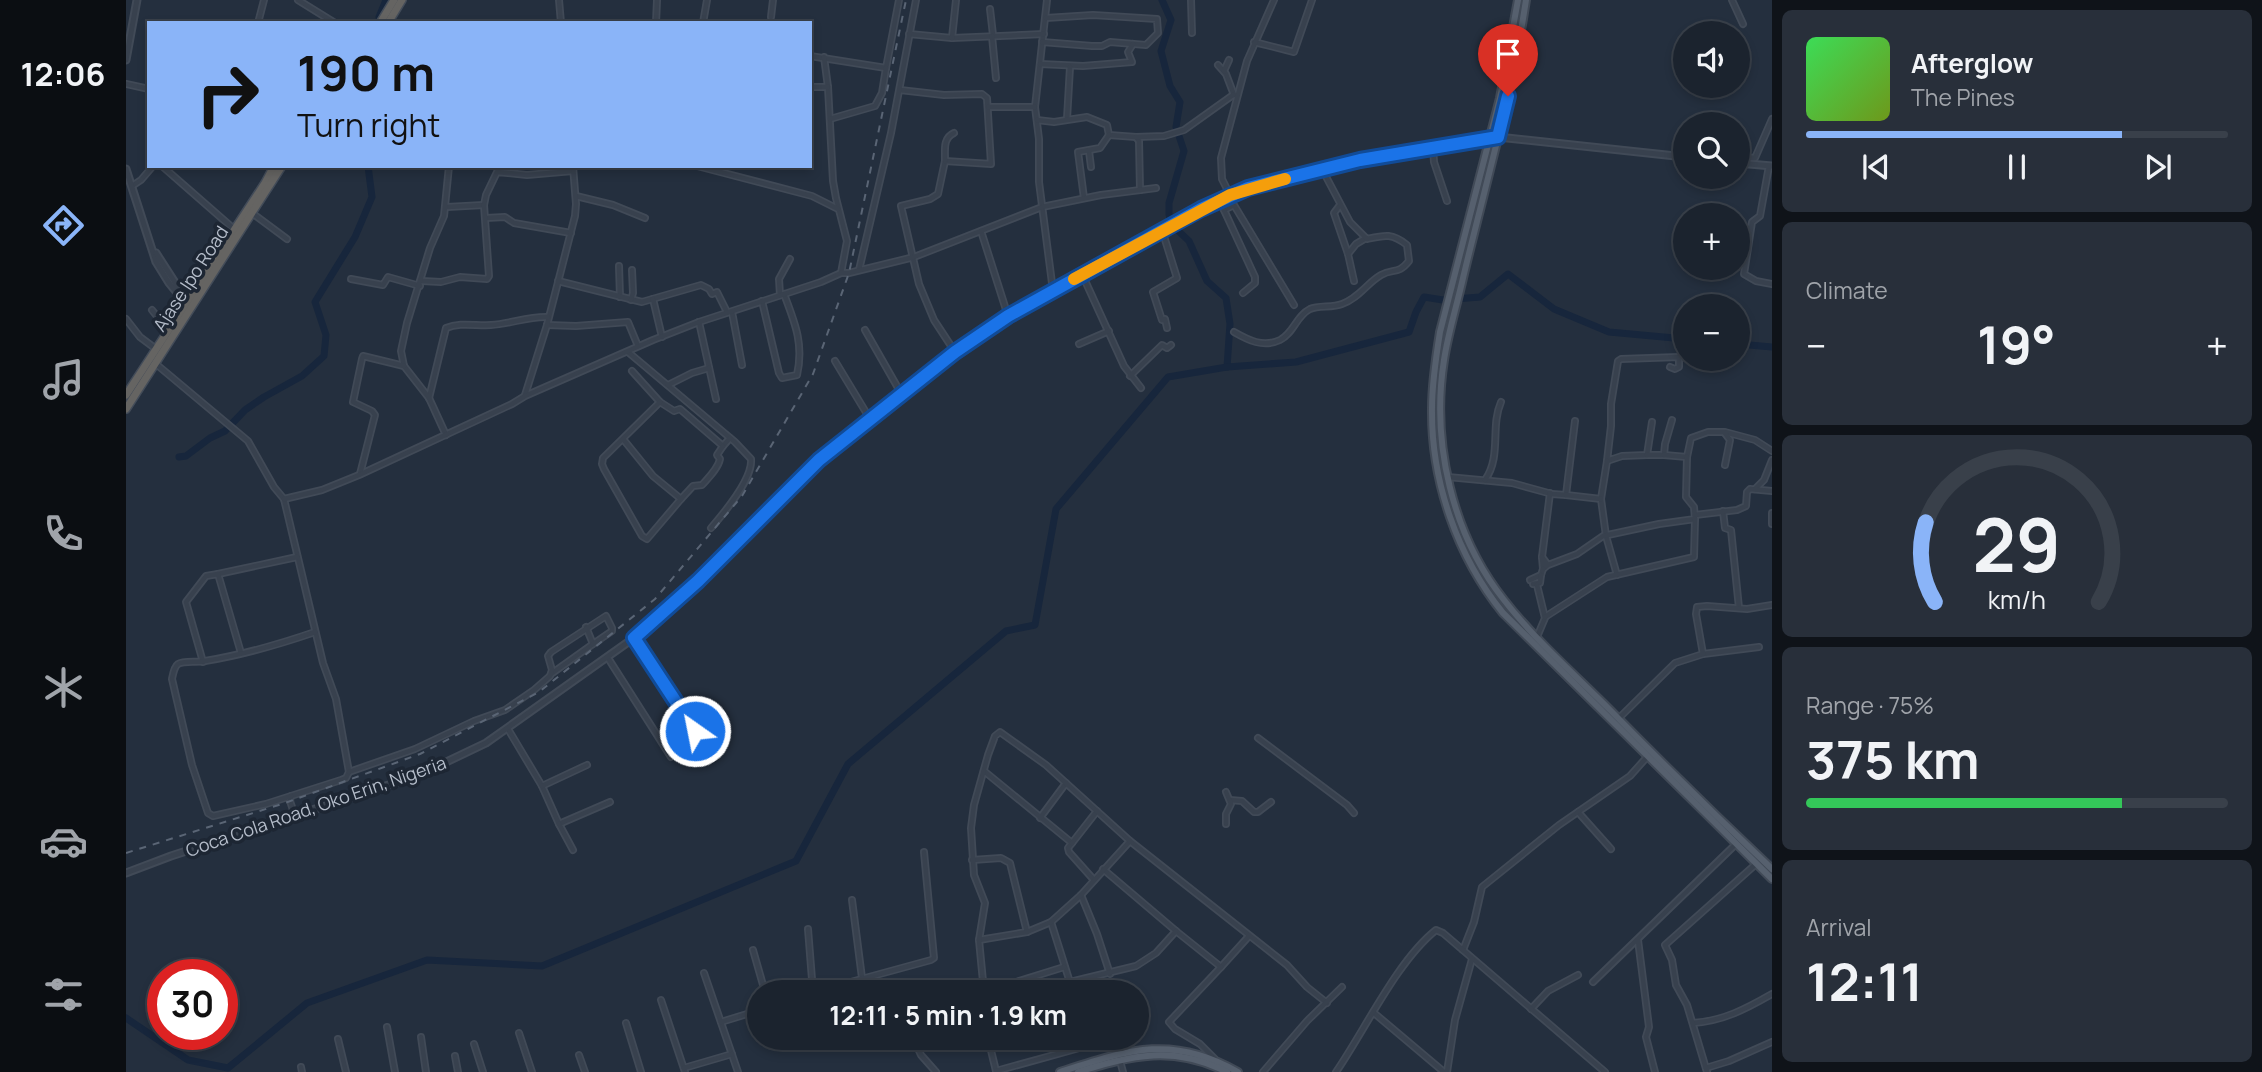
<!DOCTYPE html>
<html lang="en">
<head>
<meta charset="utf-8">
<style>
  :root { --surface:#1b232e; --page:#282f3a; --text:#f1f3f6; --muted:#a0a4aa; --line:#39404a; --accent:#8ab4f8 }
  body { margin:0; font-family:Manrope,sans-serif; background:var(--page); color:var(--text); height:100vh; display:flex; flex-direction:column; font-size:26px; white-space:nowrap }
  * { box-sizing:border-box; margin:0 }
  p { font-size:23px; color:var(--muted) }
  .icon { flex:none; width:38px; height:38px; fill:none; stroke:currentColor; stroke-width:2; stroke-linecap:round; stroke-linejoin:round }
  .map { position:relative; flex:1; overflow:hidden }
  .details { display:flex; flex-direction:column; gap:10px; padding:10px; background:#0f1319; width:490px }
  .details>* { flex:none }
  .hud { position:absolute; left:21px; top:21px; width:665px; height:147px; border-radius:0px; box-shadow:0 4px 10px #0003,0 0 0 2px var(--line); background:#8ab4f8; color:#111; overflow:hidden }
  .fabs { position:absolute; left:1547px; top:21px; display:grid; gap:14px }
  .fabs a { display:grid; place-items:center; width:77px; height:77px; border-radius:50%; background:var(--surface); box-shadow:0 4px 10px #0003,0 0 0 2px var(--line); font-size:35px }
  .speed { position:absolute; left:21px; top:959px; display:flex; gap:14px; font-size:35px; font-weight:700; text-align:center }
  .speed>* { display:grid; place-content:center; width:91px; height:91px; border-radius:50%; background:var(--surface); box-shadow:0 4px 10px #0003,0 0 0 2px var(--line); line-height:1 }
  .speed .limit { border:10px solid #d22; background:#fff; color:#111 }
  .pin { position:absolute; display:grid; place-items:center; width:60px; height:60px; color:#fff; margin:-72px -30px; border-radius:50% 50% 50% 0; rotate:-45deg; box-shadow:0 0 7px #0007 }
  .pin .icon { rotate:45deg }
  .me { position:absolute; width:77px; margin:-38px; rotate:327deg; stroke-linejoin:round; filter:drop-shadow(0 0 5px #0008) }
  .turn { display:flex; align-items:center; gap:24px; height:147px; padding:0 35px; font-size:32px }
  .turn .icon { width:91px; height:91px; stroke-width:2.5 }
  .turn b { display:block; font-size:49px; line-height:60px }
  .big { font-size:52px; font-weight:700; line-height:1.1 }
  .details .tile { flex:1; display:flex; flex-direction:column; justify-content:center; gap:10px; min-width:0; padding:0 24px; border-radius:10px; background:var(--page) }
  .details .dial { align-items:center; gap:0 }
  .dial svg { height:182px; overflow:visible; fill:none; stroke:var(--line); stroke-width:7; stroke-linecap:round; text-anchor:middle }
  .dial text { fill:var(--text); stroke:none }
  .song { display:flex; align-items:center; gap:21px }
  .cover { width:84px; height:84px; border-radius:10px; background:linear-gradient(135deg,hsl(130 70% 55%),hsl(80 70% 35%)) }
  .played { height:7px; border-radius:4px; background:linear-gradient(90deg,var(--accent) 75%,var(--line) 75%) }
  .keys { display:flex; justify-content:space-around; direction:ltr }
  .heat { display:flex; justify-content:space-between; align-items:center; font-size:38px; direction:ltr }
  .charge { height:10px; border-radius:5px; background:linear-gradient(90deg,#34c759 75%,var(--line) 0) }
  .trip { position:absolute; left:621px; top:980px; width:402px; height:70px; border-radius:35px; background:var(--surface); box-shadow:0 4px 10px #0003,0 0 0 2px var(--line); font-weight:700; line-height:70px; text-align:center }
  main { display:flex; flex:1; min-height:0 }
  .dock { display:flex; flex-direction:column; width:126px; justify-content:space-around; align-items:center; background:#0b0e12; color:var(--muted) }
  .dock .icon { width:49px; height:49px }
  .dock .current { color:var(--accent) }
  .dock b { font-size:32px; color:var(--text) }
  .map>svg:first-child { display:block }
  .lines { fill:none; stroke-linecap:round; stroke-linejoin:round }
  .river { stroke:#17263c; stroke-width:7 }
  .minor-casing { stroke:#414a57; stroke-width:8 }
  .tertiary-casing { stroke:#414a57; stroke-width:9 }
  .primary-casing { stroke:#414a57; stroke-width:10 }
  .trunk-casing { stroke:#434c59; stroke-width:10 }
  .minor { stroke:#38414e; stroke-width:4.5 }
  .tertiary { stroke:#38414e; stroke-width:5 }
  .primary { stroke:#56606e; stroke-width:6 }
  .trunk { stroke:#656462; stroke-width:7 }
  .rail { stroke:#5a6575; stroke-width:2; stroke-dasharray:7 7; stroke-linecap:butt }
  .route-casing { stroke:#114b97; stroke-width:18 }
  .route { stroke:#1a73e8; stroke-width:12 }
  .slow { stroke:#f59e0b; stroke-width:12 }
  .labels { text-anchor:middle; stroke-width:7; stroke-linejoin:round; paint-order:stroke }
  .street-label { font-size:18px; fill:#b4bcc9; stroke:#1d2633 }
</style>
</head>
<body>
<main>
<nav class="dock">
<b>12:06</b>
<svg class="icon current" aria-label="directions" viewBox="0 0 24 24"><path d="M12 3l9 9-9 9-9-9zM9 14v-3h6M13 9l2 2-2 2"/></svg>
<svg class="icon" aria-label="music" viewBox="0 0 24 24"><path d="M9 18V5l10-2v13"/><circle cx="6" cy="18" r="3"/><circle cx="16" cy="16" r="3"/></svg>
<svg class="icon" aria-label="phone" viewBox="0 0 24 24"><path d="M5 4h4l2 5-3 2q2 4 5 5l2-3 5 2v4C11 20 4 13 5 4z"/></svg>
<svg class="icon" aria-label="climate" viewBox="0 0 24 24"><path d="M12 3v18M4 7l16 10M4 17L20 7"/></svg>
<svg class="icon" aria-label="car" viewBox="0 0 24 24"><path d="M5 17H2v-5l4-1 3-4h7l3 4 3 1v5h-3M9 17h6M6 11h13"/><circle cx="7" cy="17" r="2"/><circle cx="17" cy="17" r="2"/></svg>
<svg class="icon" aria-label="filters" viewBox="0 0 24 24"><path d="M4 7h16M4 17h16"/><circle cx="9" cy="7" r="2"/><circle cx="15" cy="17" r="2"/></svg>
</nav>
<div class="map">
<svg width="1646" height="1072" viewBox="0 0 1646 1072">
  <rect width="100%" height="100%" fill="#242f3e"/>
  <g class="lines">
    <!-- river -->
    <g class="river">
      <path d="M1036,0l9,20 -10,31 9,35 10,16 -4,25 8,24 -15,52v11l2,10 18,17 18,40 19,17 4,26 -3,43"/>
      <path d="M255,23l-2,-6 7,-17"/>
      <path d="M1612,344l34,3"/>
      <path d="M53,457l7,-1 24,-18 15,-7 20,-21 19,-13 38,-21 22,-20 2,-21 -11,-33 40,-65 17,-40 -4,-31"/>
      <path d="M0,1018l62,42 40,8 79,-65 120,-43 115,6 254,-105 52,-97 158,-133 29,-6 21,-116 112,-132 59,-10 69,-5 113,-30 7,-20 8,-15 19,3 37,-3 28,-23 46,35 55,23 76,7"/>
    </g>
    <!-- minor casing -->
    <g class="minor-casing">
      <g id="minor">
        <path d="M172,0l37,23"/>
        <path d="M433,0l2,23"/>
        <path d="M921,0l-12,107 4,32v43l14,109"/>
        <path d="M1065,0l1,33"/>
        <path d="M1606,0l11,24"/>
        <path d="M864,9l3,26"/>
        <path d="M645,17l2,-17"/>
        <path d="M132,23l6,-23"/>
        <path d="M530,23l1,-23"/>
        <path d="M577,23l4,-23"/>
        <path d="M783,34l43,4 92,-4"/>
        <path d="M866,36l4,42"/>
        <path d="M826,38l4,-38"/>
        <path d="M916,42l50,4h10l8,-4 36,3 12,-12 -1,-14 -64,-4 -47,3"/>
        <path d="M1128,42l40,10 18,-52"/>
        <path d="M684,56l76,12 13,-68"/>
        <path d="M698,57l4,30 5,94 3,17 11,43 -6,32"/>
        <path d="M914,64l43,2 49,-4 -4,-10 5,-8"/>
        <path d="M1092,65l8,9 8,21"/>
        <path d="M1098,71l5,-11"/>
        <path d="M0,84l23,5"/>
        <path d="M684,87h18"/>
        <path d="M774,90l44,5 38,-1 5,4 4,66 -46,-3 -7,33 -8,5 -29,7 18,78 15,36 21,32"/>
        <path d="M862,107h47"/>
        <path d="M704,119l45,-13 7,-13 4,-25"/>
        <path d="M941,119l3,-52"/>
        <path d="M911,120l17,2 33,-5 20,8 2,10 27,2 3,4 1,49"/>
        <path d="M1010,137l28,-1 20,-6 49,-35"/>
        <path d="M1307,148l1,14 13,39"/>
        <path d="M963,151l2,16"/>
        <path d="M1612,157l17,1 17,-39"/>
        <path d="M819,161c0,-12 -2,-23 9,-28"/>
        <path d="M36,166l72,63"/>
        <path d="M571,166l115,30 26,13"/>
        <path d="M1643,166l-9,50 -8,6 -8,52 12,7 16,3"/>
        <path d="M6,186l9,-6 12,-14"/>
        <path d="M1104,195l-8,-16 -1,-21 26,-97 27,-61"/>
        <path d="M450,196l37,9 32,13"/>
        <path d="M958,198l-6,-46 22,-4 9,-13"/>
        <path d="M1094,200l4,10 10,-5 60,100"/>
        <path d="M1214,205l-6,8 14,41"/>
        <path d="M321,207l37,-2"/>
        <path d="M1098,210l31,67v6l-12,10"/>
        <path d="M126,213l35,26"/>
        <path d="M360,218l19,-1 9,6 57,10"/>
        <path d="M1036,230l15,48 -24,14 9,28 3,-1 2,9"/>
        <path d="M855,231l27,85"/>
        <path d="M493,266l1,31"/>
        <path d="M733,270l32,-137 25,-133"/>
        <path d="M956,274l42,92 17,22"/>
        <path d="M225,279l32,6 5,-8 32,9"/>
        <path d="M296,281l19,1 19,-5 27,2 2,-3 -5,-71 2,-10 11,-23 30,3 46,-4"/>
        <path d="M432,281l84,21 59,-17 8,4 3,5 5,-2 10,20"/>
        <path d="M1228,281l-6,-27 8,-10 10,-6"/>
        <path d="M654,295l-1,-16 11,-20"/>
        <path d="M527,299l9,38"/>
        <path d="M505,300l2,-7 -1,-23"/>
        <path d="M636,301l17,72 3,5 15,-3c7,-31 -2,-52 -13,-81"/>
        <path d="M26,310l4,5 16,10"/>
        <path d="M606,312l10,53"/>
        <path d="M0,319l14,18 16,12"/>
        <path d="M573,322l17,77"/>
        <path d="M421,325l29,1 52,-4 10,24"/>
        <path d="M739,330l37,65"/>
        <path d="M1108,332c14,8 29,16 46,8 14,-7 16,-24 30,-31 9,-4 22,-1 32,-5 17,-6 25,-21 39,-29 12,-7 17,0 28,-14l-2,-16c-15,-12 -22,-10 -40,-6l-17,-17 -28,-53"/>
        <path d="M953,344l30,-13"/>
        <path d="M502,352l107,90 16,17c2,20 -27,54 -40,69"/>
        <path d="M709,361l35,58"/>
        <path d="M30,364l92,77 26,46 10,12 39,164 13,36 13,73 -3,6 -5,2 -50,16 -1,5 5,15"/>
        <path d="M506,371l28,31 14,9 6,-2 43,37 7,-8"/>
        <path d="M1004,376l32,-31 5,3 4,-3"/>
        <path d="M542,385l24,-12 17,-5"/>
        <path d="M399,395l22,-70 28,-109 1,-12 -3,-38"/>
        <path d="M303,398l17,-70c14,-6 30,-2 45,-3 20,-1 37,-9 57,-8"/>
        <path d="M1526,422l-5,33 -25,1 -15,5 4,-35v-22l7,-43 3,-2 58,-2v10l-4,2 -5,-2"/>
        <path d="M1599,432l30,8 17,11"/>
        <path d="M320,435l-17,-37 -25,-32 -3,-15 6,-28 23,-75 14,-32 5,-50"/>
        <path d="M497,439l30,37 28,23 -34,40 -5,-3 -38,-67 -2,-5 1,-6 57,-56"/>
        <path d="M1521,455h17l1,-11 7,-24"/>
        <path d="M1538,455l23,2 4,-19 17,-6h16l6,8 -5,25"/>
        <path d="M1481,461l-6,38 5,37 11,39"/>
        <path d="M234,474l15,-59 -3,-4 -19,-9 9,-43 1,-3 41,10"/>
        <path d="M1322,477l64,6 40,11 14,1 9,-74"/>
        <path d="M1359,480c17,-24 5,-53 16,-78"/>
        <path d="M1629,489l9,-9 8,-20"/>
        <path d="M1440,495l35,4"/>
        <path d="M158,499l38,-9 37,-15 153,-71 13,-8 128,-56 46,-18 122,-40 20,-9h8l65,-16 128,-50 59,-12 55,-7"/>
        <path d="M555,499l12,-13 9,-1c6,-7 16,-16 18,-26l-3,-4 6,-9"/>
        <path d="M1597,511l2,17 6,2 8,78"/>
        <path d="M1646,513v11"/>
        <path d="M1569,515l42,-5 9,-4 1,-14 3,-3 22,2"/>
        <path d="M1416,557l8,-64"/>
        <path d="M1422,565l-5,4 -1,-12 6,8 29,-11 26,-18 56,-12 36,-5 -1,-12 -8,-10 1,-40"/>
        <path d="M92,574l79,-17"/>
        <path d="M1404,580l11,-5 2,-6"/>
        <path d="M1407,584l7,-1 1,-8"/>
        <path d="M1411,585l8,33 -8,19"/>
        <path d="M1419,617l62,-40 87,-20 1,-38"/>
        <path d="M508,638l61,93"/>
        <path d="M1577,654l56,-7"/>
        <path d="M482,658l63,99"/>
        <path d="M77,662l-17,-60 20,-26 12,-2 23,79"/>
        <path d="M425,674l42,-30 -7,-17"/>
        <path d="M1492,719l57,-56 28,-9 -7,-40 1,-7 10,-1 40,3 25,-4"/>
        <path d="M382,729l34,57 17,38 51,-22"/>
        <path d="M1132,738l89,67 7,8"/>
        <path d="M858,771l88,72 -4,5 1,4 25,28"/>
        <path d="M223,772l66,-23 59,-28 31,-11 29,-20 16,-14 2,-6 -4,-14 3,-4 55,-36 6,12v3l-19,13"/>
        <path d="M416,786l45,-21"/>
        <path d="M165,796l-25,8 -53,12 -5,-3 -16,-48 -20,-86c1,-5 2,-12 6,-15 6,-4 20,-1 27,-3 37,-6 75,-17 110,-29"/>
        <path d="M1104,800l12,1 12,11h4l13,-10"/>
        <path d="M1452,812l33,37"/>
        <path d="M914,818l26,-35"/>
        <path d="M433,824l14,26"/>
        <path d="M1100,824v-10l5,-10 -5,-12"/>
        <path d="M946,843l25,-32"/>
        <path d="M846,860l29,-2 9,5 17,69"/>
        <path d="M977,869l73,62 45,36 28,-31"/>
        <path d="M955,895l16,39 13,40"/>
        <path d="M726,900l10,78"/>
        <path d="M925,922l22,70"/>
        <path d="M682,929l5,63"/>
        <path d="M853,940l48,-8 24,-10 30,-27 49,-54"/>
        <path d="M1512,940l11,87 -3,10 9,35"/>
        <path d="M627,950l12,42"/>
        <path d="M1337,950l11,-28 8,-35 77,-62 71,-49 17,-19"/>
        <path d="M578,973l34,99"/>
        <path d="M944,982l66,-16 20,-13 20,-22"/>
        <path d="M1467,982l143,-138"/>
        <path d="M688,992l117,-32 3,-2 -10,-106"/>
        <path d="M858,992l-5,-52 6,-37 -11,-28 -3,-47 3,-23 14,-50 7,-19 5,-4 46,33 84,76 157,124 20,22 20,16"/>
        <path d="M858,992l80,-25"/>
        <path d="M535,1000l24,72"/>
        <path d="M1405,1009l17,-18 30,-16"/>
        <path d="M1248,1013l70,59"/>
        <path d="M595,1022l39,-12"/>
        <path d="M500,1023l15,49"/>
        <path d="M1567,1023c30,-2 53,-14 79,-29"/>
        <path d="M261,1027l8,45"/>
        <path d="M393,1033l13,39"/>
        <path d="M295,1037l5,35"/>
        <path d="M787,1038l8,17 15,17"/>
        <path d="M862,1038l8,33"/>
        <path d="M212,1039l8,33"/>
        <path d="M348,1044l9,28"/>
        <path d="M453,1055l6,17"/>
        <path d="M329,1056l3,16"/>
        <path d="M1089,1059l-15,-15 -25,-15 -6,-7 52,-55"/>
        <path d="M994,1061l3,11"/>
        <path d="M175,1067l1,5"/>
        <path d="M558,1068l48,-14"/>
        <path d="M1580,1068l23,-7 43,-19"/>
        <path d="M870,1071l87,-24 4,-4 -1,-5"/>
        <path d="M1137,1072l44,-51 35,-34"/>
        <path d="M1210,1072c29,-42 61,-111 100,-142l7,3 162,139"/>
        <path d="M1321,1072l8,-52 17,-61"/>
        <path d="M1581,1072l-20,-67 -11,-20 -4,-25 -7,-15 91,-81"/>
      </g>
    </g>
    <!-- tertiary casing -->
    <g class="tertiary-casing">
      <g id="tertiary">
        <path d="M0,60l11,-60"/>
        <path d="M1612,163l34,3"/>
        <path d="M0,169l30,93 13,21 18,22"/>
        <path d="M30,253l27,42 7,7"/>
        <path d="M0,873l45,-17 248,-81 67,-32 152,-108 60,-54 121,-121 136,-108 53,-36 193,-107 47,-21 112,-28 138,-23 187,20"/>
      </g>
    </g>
    <!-- primary casing -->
    <g class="primary-casing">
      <g id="primary">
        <path d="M1392,0l-18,98 -60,234c-4,25 -8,50 -8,76 -1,73 25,148 71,205l269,266"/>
        <path d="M1400,0c-14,94 -41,186 -63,278 -6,27 -15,55 -19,82 -13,82 8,175 60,240 31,40 70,74 106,110 53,54 107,107 162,159"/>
        <path d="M934,1072c68,-22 112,-38 178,0"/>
        <path d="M952,1072c55,-17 95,-27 149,0"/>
      </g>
    </g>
    <!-- trunk casing -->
    <g class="trunk-casing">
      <g id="trunk">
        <path d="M254,23l14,-23"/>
        <path d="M262,23l14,-23"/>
        <path d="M0,395l139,-212 9,-17"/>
        <path d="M0,409l156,-243"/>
      </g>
    </g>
    <!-- minor -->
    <use href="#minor" class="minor"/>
    <!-- tertiary -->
    <use href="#tertiary" class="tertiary"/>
    <!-- primary -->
    <use href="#primary" class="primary"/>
    <!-- trunk -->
    <use href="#trunk" class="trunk"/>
    <!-- rail -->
    <path class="rail" d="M0,853l159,-50 135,-49 119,-62 116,-93 87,-103 71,-122 36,-101 57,-273"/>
  </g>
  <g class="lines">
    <!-- route casing -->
    <g class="route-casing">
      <path id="route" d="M569,731l-61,-93 64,-57 121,-121 136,-108 53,-36 193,-107 47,-21 112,-28 138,-23 10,-41"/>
    </g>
    <!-- route -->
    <use href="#route" class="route"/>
    <!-- slow -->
    <path class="slow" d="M948,279l156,-84 55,-16"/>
  </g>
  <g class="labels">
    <!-- street labels -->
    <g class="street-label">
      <text transform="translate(65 279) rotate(-57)" y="6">Ajase Ipo Road</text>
      <text transform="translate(190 807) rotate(-19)" y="6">Coca Cola Road, Oko Erin, Nigeria</text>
    </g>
  </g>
</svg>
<div class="fabs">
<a><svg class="icon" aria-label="sound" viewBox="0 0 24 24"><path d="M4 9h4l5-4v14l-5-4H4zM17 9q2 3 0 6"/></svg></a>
<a><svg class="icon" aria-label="search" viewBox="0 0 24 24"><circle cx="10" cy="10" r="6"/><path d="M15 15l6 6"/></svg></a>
<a>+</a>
<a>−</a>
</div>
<div class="speed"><div class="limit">30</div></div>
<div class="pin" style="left:1382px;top:96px;background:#d93025"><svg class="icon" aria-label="arrive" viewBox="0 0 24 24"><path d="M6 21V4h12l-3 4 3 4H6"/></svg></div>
<svg class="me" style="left:569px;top:731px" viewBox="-20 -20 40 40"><circle r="17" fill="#1a73e8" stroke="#fff" stroke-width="3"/><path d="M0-11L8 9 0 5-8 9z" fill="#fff"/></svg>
<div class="trip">12:11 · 5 min · 1.9 km</div>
<div class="hud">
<div class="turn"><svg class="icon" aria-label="right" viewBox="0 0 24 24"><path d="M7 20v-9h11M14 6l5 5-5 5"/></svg><div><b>190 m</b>Turn right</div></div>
</div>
</div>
<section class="details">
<div class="tile">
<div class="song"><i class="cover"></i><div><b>Afterglow</b><p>The Pines</p></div></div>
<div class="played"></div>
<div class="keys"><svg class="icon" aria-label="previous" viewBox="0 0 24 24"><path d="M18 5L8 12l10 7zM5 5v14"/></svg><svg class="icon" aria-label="pause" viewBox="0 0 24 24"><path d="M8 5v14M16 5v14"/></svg><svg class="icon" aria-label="next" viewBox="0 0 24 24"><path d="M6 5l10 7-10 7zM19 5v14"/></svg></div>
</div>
<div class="tile"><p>Climate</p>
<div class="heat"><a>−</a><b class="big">19°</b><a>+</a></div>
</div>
<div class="tile dial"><svg viewBox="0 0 100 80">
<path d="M14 69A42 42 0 1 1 86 69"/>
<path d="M14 69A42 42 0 0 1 10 34" stroke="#8ab4f8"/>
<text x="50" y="56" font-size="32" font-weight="700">29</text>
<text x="50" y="72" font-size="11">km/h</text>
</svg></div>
<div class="tile"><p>Range · 75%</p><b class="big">375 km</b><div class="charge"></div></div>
<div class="tile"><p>Arrival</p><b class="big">12:11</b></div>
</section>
</main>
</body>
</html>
